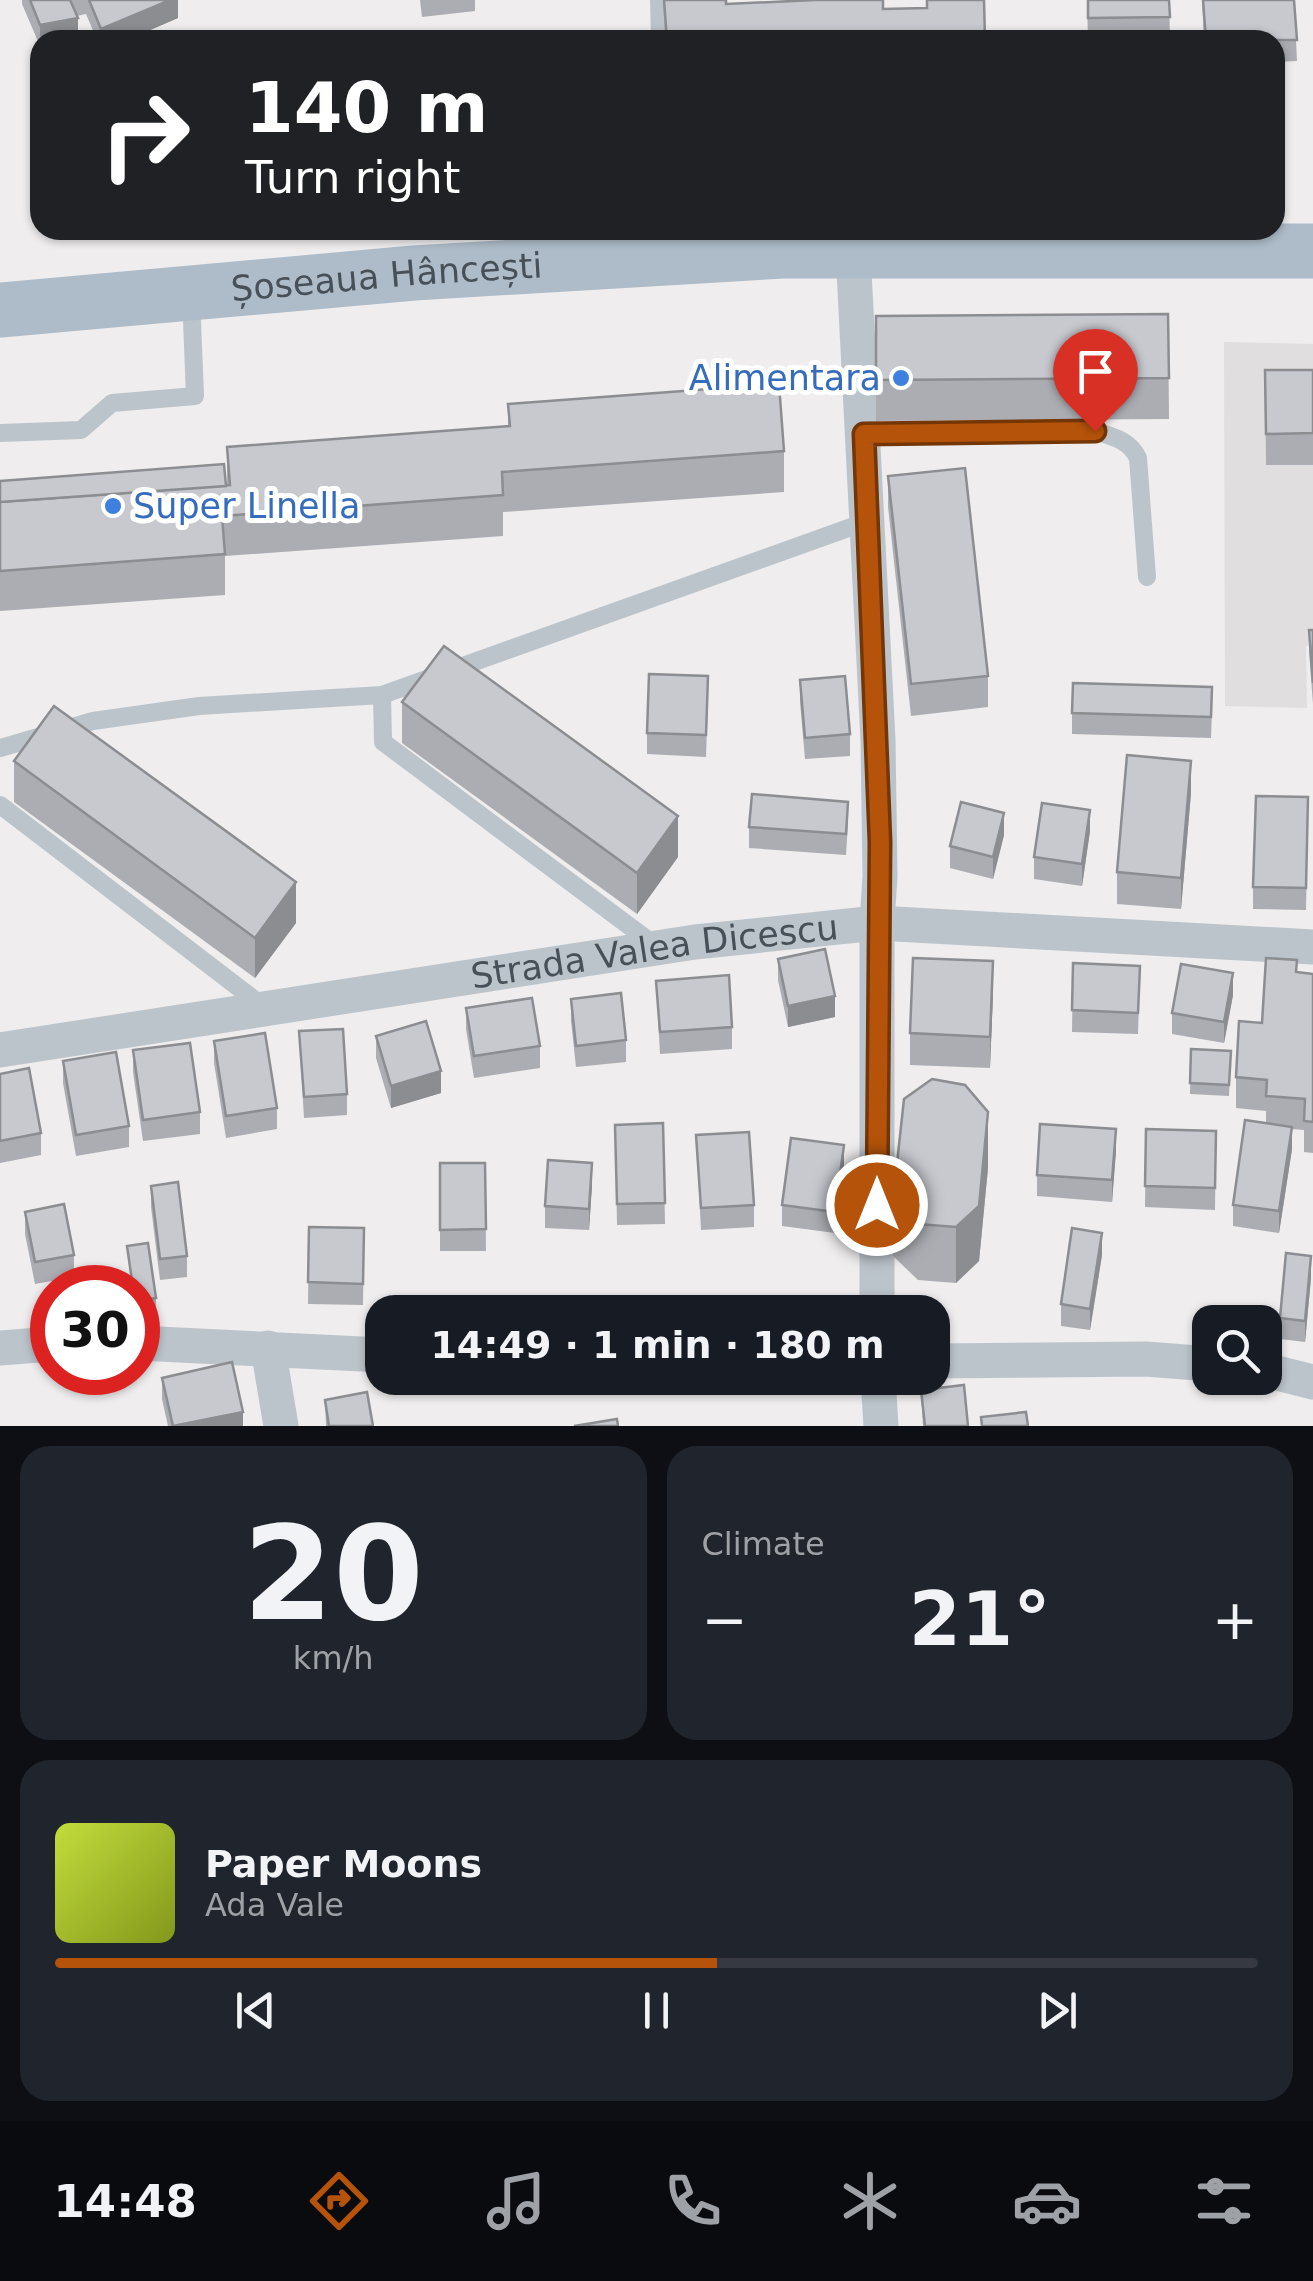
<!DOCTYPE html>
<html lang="en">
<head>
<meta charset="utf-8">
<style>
  :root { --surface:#171b24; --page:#20242c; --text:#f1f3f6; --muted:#9ea1a6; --line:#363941; --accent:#b45309 }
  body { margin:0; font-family:"DejaVu Sans",sans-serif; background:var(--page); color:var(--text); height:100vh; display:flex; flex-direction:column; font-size:38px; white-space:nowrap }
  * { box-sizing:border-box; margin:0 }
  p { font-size:32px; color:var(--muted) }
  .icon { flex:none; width:55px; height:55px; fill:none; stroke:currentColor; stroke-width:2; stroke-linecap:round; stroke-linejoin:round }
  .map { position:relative; height:1426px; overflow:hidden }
  .details { display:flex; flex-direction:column; gap:20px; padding:20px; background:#0d0f14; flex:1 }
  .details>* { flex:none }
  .hud { position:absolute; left:30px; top:30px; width:1255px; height:210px; border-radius:30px; box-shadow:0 2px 8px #0004; background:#202124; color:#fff; overflow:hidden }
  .controls { position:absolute; left:1192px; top:1305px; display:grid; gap:20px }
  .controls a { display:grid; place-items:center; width:90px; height:90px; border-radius:20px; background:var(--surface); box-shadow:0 2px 8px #0004; font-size:50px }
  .speed { position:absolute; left:30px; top:1265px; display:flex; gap:20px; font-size:50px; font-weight:700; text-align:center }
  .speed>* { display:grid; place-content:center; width:130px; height:130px; border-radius:50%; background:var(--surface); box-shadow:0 2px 8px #0004; line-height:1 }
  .speed .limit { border:15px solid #d22; background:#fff; color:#111 }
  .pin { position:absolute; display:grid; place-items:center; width:85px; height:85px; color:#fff; margin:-102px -42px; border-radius:50% 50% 50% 0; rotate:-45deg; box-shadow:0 0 10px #0007 }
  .pin .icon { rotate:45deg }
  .me { position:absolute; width:110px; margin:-55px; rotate:0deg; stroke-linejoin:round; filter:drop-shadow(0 0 8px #0008) }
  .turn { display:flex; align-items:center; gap:35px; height:210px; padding:0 50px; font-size:45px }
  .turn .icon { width:130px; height:130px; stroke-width:2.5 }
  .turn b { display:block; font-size:70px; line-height:85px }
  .big { font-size:75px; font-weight:700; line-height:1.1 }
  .details .tile { flex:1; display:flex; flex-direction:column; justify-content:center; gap:15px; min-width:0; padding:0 35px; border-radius:30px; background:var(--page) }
  .details .dial { align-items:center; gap:0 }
  .dial b { font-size:130px; line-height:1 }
  .song { display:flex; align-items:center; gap:30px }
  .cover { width:120px; height:120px; border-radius:15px; background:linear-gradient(135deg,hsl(70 70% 55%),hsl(70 70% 35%)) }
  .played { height:10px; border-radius:5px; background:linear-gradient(90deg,var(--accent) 55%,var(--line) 55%) }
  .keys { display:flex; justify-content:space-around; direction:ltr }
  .heat { display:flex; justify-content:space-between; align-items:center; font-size:55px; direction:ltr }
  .details .tiles { flex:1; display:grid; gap:20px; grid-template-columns:1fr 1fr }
  .tile:last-child { grid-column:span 2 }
  .trip { position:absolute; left:365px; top:1295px; width:585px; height:100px; border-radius:30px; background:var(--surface); box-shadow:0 2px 8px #0004; font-weight:700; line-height:100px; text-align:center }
  .menu { display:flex; height:160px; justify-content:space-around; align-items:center; background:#090b0e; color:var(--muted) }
  .menu .icon { width:70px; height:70px }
  .menu .active { color:var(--accent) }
  .menu b { font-size:45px; color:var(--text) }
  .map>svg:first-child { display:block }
  .education { fill:#e0dede }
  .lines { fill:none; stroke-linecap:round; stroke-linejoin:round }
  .service { stroke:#bcc4cb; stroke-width:18 }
  .minor { stroke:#bcc4cb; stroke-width:35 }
  .primary { stroke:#aebcc9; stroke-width:55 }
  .wall { fill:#abadb2 }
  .shaded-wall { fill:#8b8d91 }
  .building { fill:#c7c9cf; stroke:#8b8d91; stroke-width:2.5 }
  .route-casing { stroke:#753606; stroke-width:25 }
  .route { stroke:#b45309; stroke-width:18 }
  .shop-dot { fill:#3f7fe0; stroke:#fff; stroke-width:4 }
  .labels { text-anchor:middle; stroke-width:10; stroke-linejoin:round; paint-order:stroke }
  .street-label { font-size:35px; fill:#475058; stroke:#fff }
  .shop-label { font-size:35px; fill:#366cbe; stroke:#fff; text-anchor:end }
</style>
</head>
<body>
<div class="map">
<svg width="1313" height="1426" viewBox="0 0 1313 1426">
  <rect width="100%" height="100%" fill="#efeded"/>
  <!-- education -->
  <path class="education" d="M1224,342l89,2v301l-7,1 1,62 -82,-2z"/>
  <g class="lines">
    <!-- service -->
    <g class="service">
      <path d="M659,0l1,40"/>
      <path d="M0,433l81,-3 31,-27 83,-7 -4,-100"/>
      <path d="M864,434l231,-3c19,6 34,9 43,27l9,119"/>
      <path d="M382,695l1,47 273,204"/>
      <path d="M0,748l93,-27 106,-15 183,-11 486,-174"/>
      <path d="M0,805l264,202"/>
    </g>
    <!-- minor -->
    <g class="minor">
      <path d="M853,251l25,489 2,136 -3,47v389"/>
      <path id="s1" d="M0,1050l695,-108 182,-19 436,24"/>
      <path d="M138,1343l244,12"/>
      <path d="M0,1348l52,-4"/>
      <path d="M268,1348l13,78"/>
      <path d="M932,1361l214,-2 64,5"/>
      <path d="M1265,1370l48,12"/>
      <path d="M878,1378l3,48"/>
    </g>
    <!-- primary -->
    <path class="primary" id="s2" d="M0,310l414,-37 368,-22h531"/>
  </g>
  <!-- wall -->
  <g class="wall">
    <path d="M22,0h156v18l-51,22h-30l-11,-26 -9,2 1,23 -38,1v6l-18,-42z"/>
    <path d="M420,0h55v11l-53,6z"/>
    <path d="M663,0h63v4l157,5 44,-1 -1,-8h58l1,40h-320z"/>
    <path d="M1087,0h82l1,40h-82z"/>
    <path d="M1202,0h92l3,61 -22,1v-22h-71z"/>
    <path d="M1168,314l1,105 -293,2v-105z"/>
    <path d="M1265,370h48v95h-47z"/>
    <path d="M508,404l276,47v41l-281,20v24l-278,20v39l-225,16v-130l227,5v-39l281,-21z"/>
    <path d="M888,476l100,200v31l-77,9 -23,-209z"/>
    <path d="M1309,630h4v74l-4,-52z"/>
    <path d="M800,680l50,54v22l-45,3 -5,-57z"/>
    <path d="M708,698l-2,59 -59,-3v-21z"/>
    <path d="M402,702l276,155 -41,57 -235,-171z"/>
    <path d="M1212,709l-1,29 -139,-4v-21z"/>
    <path d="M14,761l282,162 -41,55 -241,-176z"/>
    <path d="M1191,793l-10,116 -64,-5v-32z"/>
    <path d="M1308,797l-2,113 -53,-1v-22z"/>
    <path d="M848,823l-2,32 -97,-7v-21z"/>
    <path d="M1090,831l-8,55 -48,-7v-22z"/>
    <path d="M1004,835l-11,44 -43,-11v-22z"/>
    <path d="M778,959l57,58 -47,10 -10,-47z"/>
    <path d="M1073,963l67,3 -2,68 -66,-2z"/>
    <path d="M1297,972l16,2v179l-9,-1v-22l-12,-1v20l-13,84 -46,-7v-21l33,-82v-12l-30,-3v-31l26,-54z"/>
    <path d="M656,981l76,46v22l-72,5z"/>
    <path d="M993,992l-3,76 -80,-3v-32z"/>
    <path d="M1233,995l-9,48 -52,-9v-21z"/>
    <path d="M571,999l55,41v22l-50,5 -5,-46z"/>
    <path d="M466,1008l74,38v22l-66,10 -8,-49z"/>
    <path d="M299,1031l48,63v21l-43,3z"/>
    <path d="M376,1036l65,57 -50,15 -15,-50z"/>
    <path d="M214,1041l63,67v21l-51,9 -12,-75z"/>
    <path d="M1191,1049l40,2 -2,45 -39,-2z"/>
    <path d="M133,1050l67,62v22l-57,7 -10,-69z"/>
    <path d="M63,1061l66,65v21l-53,9 -13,-73z"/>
    <path d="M0,1074l41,59v22l-41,8z"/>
    <path d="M663,1123l2,101 -48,1 -2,-100z"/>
    <path d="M1146,1129l70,2 -1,79 -70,-3z"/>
    <path d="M696,1135l58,70v22l-53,3z"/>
    <path d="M1116,1151l-4,51 -75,-6v-21z"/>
    <path d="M440,1163h45l1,88h-46z"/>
    <path d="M844,1167l-9,66 -53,-7v-21z"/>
    <path d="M988,1168l-9,93 -23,22 -38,-3 -25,-24v-56z"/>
    <path d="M592,1185l-3,45 -44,-2v-22z"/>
    <path d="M151,1186l36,70v21l-27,3 -9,-73z"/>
    <path d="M25,1212l49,43v22l-39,7 -10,-50z"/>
    <path d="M309,1227l55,1 -1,77 -55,-1z"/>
    <path d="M127,1246l29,52v11l-18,3v-24h-6z"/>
    <path d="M1102,1255l-12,75 -29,-4v-22z"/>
    <path d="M1311,1278l-6,64 -25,-3v-21z"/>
    <path d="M162,1378l81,48h-75l-6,-27z"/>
    <path d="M921,1390l47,36h-45z"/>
    <path d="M325,1400l48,26h-47z"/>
  </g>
  <!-- shaded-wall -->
  <g class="shaded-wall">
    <path d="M170,0h8v18l-51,22h-26v-11z"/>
    <path d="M78,18v21l-38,1v-15z"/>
    <path d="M1191,761v32l-10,116v-31z"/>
    <path d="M1090,810v21l-8,55v-22z"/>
    <path d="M1004,813v22l-11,44v-22z"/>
    <path d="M678,816v41l-41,57v-41z"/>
    <path d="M296,882v41l-41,55v-40z"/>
    <path d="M993,961v31l-3,76v-31z"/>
    <path d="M1233,973v22l-9,48v-21z"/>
    <path d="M835,996v21l-47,10v-21z"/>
    <path d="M441,1071v22l-50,15v-22z"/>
    <path d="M988,1112v56l-9,93 -23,22v-56z"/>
    <path d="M1292,1127v22l-13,84v-22z"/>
    <path d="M1116,1129v22l-4,51v-22z"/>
    <path d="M844,1145v22l-9,66v-21z"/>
    <path d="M592,1163v22l-3,45v-21z"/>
    <path d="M1102,1233v22l-12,75v-21z"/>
    <path d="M1311,1256v22l-6,64v-21z"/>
    <path d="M243,1412v14h-64z"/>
  </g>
  <!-- building -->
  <g class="building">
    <path d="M30,0h40l8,18 -38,7z"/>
    <path d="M89,0h81l-69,29z"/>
    <path d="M664,0h62v4l89,-4h68v9l44,-1v-8h57l1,40h-318z"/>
    <path d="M1088,0h81l1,17 -82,1z"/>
    <path d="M1203,0h91l3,40h-91z"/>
    <path d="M1168,314l1,64 -293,2v-64z"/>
    <path d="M1265,370h48v63l-47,1z"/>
    <path d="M779,384l5,67 -282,21 1,23 -281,21 3,38 -225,17v-69l230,-17 -3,-38 283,-21 -2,-22z"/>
    <path d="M224,464l2,22 -226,16v-21z"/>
    <path d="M965,468l23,208 -77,8 -23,-208z"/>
    <path d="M1309,630h4v53z"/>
    <path d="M444,646l234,170 -41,57 -235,-171z"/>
    <path d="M649,674l59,2 -2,59 -59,-2z"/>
    <path d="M845,676l5,58 -45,4 -5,-58z"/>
    <path d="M1073,683l139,4 -1,30 -139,-4z"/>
    <path d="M54,706l242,176 -41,56 -241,-177z"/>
    <path d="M1127,755l64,6 -10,117 -64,-6z"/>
    <path d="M752,794l96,8 -2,32 -97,-7z"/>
    <path d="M1256,796l52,1 -2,91 -53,-1z"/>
    <path d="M961,802l43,11 -11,44 -43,-11z"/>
    <path d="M1042,803l48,7 -8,54 -48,-7z"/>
    <path d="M825,949l10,47 -47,10 -10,-47z"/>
    <path d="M913,958l80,3 -3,76 -80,-4z"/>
    <path d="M1266,958l31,2 -1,12 17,2v148l-9,-1 1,-22 -39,-3 1,-16 -31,-3 3,-56 23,2z"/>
    <path d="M1073,963l67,3 -2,47 -66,-3z"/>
    <path d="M1181,964l52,9 -9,49 -52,-9z"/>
    <path d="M729,975l3,52 -72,5 -4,-51z"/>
    <path d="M621,993l5,47 -50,6 -5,-47z"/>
    <path d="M532,998l8,48 -66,10 -8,-48z"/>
    <path d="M426,1021l15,50 -50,15 -15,-50z"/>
    <path d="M343,1029l4,65 -43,3 -5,-66z"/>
    <path d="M265,1033l12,75 -51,8 -12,-75z"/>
    <path d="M190,1043l10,69 -57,8 -10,-70z"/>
    <path d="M1191,1049l40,2 -2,34 -39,-2z"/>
    <path d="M116,1052l13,74 -53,9 -13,-74z"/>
    <path d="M29,1068l12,65 -41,8v-67z"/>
    <path d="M932,1079l33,6 23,27 -9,94 -23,21 -38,-3 -25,-24 11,-101z"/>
    <path d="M1245,1120l47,7 -13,84 -46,-6z"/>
    <path d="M663,1123l2,80 -48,1 -2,-79z"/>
    <path d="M1040,1124l76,5 -4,51 -75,-5z"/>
    <path d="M1146,1129l70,2 -1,57 -70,-2z"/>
    <path d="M749,1132l5,73 -53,3 -5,-73z"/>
    <path d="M791,1138l53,7 -9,67 -53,-7z"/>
    <path d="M548,1160l44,3 -3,46 -44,-3z"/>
    <path d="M440,1163h45l1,66 -46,1z"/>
    <path d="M178,1182l9,74 -27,3 -9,-73z"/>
    <path d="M64,1204l10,51 -39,7 -10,-50z"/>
    <path d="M309,1227l55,1 -1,56 -55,-2z"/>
    <path d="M1072,1228l30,5 -12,76 -29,-5z"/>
    <path d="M148,1243l8,55 -18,3v-13h-5l-6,-42z"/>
    <path d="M1286,1253l25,3 -6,65 -25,-3z"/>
    <path d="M232,1362l11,50 -70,14 -11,-48z"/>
    <path d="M964,1385l4,41h-43l-4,-36z"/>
    <path d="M367,1392l6,34h-44l-4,-26z"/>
    <path d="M1026,1412l2,14h-46l-1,-9z"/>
    <path d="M617,1419l1,7h-44z"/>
  </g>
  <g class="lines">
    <!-- route casing -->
    <g class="route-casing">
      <path id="route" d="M877,1205l3,-363 -16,-408 231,-3"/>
    </g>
    <!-- route -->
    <use href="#route" class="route"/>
  </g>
  <!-- markers -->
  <g class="shop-dot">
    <circle cx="901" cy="378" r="10"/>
    <circle cx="113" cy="506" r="10"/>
  </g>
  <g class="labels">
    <!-- street labels -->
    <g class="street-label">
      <text dy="12" stroke="none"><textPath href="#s2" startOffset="388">Șoseaua Hâncești</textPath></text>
      <text dy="12" stroke="none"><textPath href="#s1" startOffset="662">Strada Valea Dicescu</textPath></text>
    </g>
    <!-- shop labels -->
    <g class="shop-label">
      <text x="881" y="390">Alimentara</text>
      <text x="133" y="518" text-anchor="start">Super Linella</text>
    </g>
  </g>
</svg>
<div class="controls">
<a><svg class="icon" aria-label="search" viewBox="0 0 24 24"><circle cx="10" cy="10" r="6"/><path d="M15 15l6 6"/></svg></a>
</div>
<div class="speed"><div class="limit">30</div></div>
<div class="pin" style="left:1095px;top:431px;background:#d93025"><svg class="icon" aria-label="arrive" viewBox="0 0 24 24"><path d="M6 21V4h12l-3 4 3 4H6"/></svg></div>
<svg class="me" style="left:877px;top:1205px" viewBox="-20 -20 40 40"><circle r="17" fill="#b45309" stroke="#fff" stroke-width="3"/><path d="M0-11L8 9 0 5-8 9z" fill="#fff"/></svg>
<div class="trip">14:49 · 1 min · 180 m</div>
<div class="hud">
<div class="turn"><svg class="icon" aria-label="right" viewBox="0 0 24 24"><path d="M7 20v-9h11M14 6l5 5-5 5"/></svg><div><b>140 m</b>Turn right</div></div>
</div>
</div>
<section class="details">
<div class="tiles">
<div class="tile dial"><b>20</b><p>km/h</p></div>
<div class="tile"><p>Climate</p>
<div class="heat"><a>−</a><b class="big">21°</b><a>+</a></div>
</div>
<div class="tile">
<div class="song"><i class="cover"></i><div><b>Paper Moons</b><p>Ada Vale</p></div></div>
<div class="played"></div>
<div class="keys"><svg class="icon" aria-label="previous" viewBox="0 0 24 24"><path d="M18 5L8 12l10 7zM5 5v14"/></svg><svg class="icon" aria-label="pause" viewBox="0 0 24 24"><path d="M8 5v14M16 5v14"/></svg><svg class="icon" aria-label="next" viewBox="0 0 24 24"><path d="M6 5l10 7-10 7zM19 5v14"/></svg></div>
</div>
</div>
</section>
<nav class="menu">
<b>14:48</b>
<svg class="icon active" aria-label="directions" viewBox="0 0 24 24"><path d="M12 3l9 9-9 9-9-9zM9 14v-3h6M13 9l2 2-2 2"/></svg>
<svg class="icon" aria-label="music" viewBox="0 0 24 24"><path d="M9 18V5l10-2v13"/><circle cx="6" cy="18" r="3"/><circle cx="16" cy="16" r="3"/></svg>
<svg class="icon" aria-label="phone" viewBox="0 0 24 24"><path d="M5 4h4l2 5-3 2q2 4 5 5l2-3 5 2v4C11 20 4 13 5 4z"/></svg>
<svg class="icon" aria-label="climate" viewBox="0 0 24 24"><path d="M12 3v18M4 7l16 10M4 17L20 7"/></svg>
<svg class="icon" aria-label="car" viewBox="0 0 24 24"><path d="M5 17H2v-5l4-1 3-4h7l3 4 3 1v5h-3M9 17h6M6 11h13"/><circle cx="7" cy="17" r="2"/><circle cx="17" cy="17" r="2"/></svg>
<svg class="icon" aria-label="filters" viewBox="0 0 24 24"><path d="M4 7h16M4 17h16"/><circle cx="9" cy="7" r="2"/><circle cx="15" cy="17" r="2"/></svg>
</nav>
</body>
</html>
